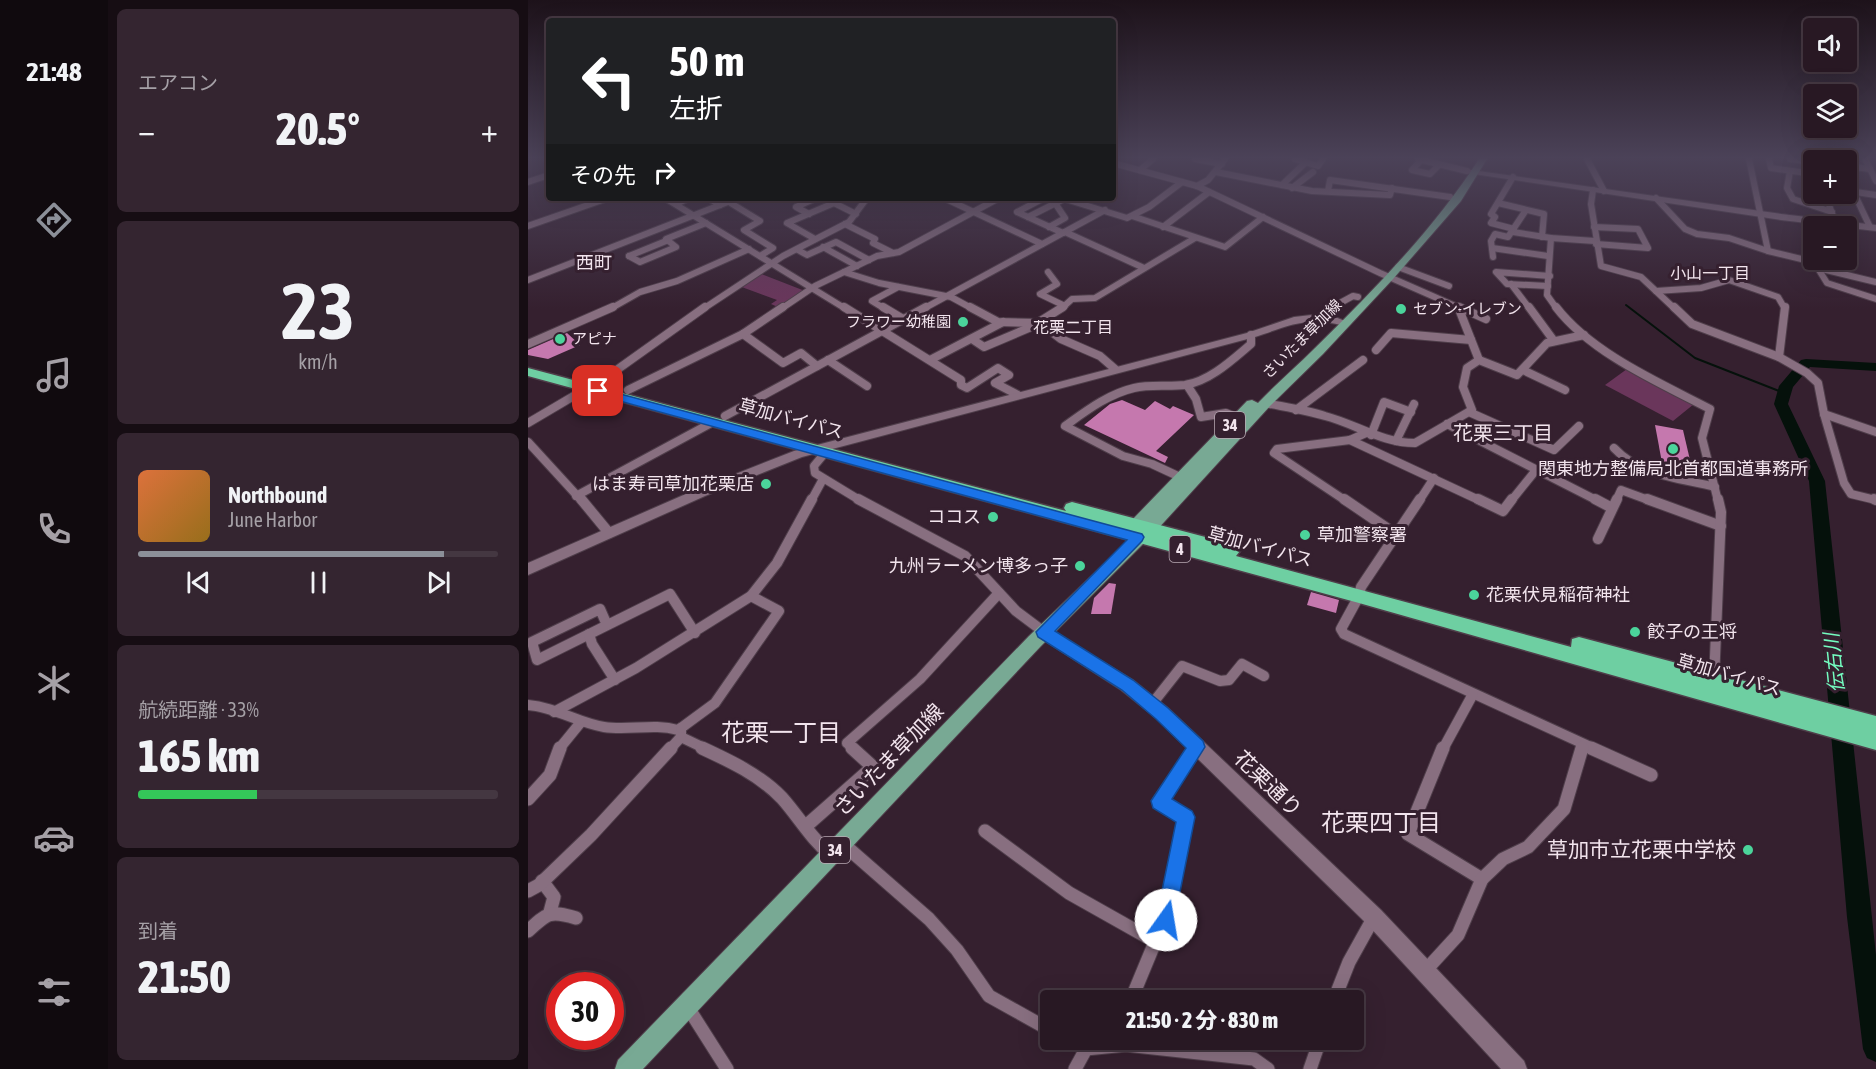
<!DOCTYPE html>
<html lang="ja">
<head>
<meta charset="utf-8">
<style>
  :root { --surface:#281823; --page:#342530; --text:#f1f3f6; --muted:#a5a0a6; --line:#443741; --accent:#8c9099 }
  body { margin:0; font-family:"Asap Condensed","Noto Sans JP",sans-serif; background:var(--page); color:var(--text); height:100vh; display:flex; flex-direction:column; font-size:22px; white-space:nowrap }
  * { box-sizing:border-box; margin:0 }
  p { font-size:20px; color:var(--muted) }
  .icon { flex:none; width:33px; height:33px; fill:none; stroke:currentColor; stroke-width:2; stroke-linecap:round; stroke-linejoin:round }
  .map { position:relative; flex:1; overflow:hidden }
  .drawer { display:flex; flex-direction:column; gap:9px; padding:9px; background:#160d13; width:420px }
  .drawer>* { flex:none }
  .top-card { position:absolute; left:18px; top:18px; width:570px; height:183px; border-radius:6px; box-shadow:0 6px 24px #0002,0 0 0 2px var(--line); background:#202124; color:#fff; overflow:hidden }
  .fabs { position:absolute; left:1275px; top:18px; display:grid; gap:12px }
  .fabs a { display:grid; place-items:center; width:54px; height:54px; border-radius:6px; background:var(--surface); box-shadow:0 6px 24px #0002,0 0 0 2px var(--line); font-size:30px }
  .speed { position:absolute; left:18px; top:972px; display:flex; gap:12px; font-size:30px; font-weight:700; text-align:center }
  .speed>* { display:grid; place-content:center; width:78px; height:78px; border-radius:50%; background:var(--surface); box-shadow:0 6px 24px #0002,0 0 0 2px var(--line); line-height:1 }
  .speed .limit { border:9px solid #d22; background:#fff; color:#111 }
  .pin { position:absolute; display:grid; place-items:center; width:51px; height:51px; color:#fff; margin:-26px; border-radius:12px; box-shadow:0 3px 9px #0006 }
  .me { position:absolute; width:66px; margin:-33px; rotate:13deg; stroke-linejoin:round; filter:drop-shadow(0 0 4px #0008) }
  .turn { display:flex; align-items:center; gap:21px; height:126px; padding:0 24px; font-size:27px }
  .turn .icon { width:78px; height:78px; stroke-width:2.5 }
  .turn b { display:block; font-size:42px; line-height:51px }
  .then { display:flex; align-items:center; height:57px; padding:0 24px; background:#0003; gap:12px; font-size:22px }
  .big { font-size:45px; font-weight:800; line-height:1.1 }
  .drawer .tile { flex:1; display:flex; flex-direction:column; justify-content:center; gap:9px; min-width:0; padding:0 21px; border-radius:9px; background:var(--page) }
  .drawer .dial { align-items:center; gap:0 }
  .dial b { font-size:78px; line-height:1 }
  .song { display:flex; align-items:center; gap:18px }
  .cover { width:72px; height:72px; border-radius:9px; background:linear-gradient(135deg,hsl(20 70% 55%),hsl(40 70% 35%)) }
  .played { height:6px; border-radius:3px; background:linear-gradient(90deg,var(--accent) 85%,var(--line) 85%) }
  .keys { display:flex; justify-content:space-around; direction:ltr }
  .heat { display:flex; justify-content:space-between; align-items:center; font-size:33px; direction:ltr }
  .charge { height:9px; border-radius:4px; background:linear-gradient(90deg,#34c759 33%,var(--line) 0) }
  .trip { position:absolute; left:512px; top:990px; width:324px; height:60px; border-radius:6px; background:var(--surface); box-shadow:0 6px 24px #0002,0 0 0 2px var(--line); font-weight:800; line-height:60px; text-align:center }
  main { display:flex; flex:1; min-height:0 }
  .menu { display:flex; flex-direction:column; width:108px; justify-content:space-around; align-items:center; background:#100a0e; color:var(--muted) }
  .menu .icon { width:42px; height:42px }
  .menu .active { color:var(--accent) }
  .menu b { font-size:27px; color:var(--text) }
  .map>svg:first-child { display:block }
  .green { fill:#6a365b }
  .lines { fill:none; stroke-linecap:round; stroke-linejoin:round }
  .stream { stroke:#05110b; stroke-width:2 }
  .river { fill:#05110b; fill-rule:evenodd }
  .building { fill:#c578ae }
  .street-far3-casing { stroke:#4f3e4a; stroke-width:8 }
  .street-far2-casing { stroke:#4f3e4a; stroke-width:10 }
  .street-far1-casing { stroke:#4f3e4a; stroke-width:12 }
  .street-casing { stroke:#4f3e4a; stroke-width:15 }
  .secondary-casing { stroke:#4f3e4a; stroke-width:2 }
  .primary-casing { stroke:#4f3e4a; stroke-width:2 }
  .highway-casing { stroke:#4f3e4a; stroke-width:3 }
  .street-far3 { stroke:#886f80; stroke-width:6 }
  .street-far2 { stroke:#886f80; stroke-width:8 }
  .street-far1 { stroke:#886f80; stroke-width:10 }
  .street { stroke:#886f80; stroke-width:13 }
  .secondary { fill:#886f80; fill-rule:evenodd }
  .primary { fill:#78a994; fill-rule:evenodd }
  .highway { fill:#6ecfa2; fill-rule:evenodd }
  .route { fill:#1a73e8; stroke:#114b97; stroke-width:1.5 }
  .poi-dot { fill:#4bd49b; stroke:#35202f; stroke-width:2 }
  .labels { text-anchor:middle; stroke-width:6; stroke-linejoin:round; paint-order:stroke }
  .far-poi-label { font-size:15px; fill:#f2e4ed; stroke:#35202f; text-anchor:start }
  .far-street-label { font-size:15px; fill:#f2e4ed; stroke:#35202f }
  .far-neighbourhood-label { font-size:16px; fill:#f2e4ed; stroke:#35202f }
  .shield { fill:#35202f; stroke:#b9a9b4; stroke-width:1.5 }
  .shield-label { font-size:16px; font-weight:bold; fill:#f2e4ed }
  .far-quarter-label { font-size:18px; fill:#f2e4ed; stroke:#35202f }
  .street-label { font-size:18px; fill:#f2e4ed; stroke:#35202f }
  .poi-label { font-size:18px; fill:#f2e4ed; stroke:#35202f; text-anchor:end }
  .neighbourhood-label { font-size:20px; fill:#f2e4ed; stroke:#35202f }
  .water-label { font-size:20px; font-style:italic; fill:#74fcc0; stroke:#35202f }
  .near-street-label { font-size:21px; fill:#f2e4ed; stroke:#35202f }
  .near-poi-label { font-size:21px; fill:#f2e4ed; stroke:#35202f; text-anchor:end }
  .near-neighbourhood-label { font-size:24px; fill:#f2e4ed; stroke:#35202f }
</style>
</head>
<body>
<main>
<nav class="menu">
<b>21:48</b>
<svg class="icon active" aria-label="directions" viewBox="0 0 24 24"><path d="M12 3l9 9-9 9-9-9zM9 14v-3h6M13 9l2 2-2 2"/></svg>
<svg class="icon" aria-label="music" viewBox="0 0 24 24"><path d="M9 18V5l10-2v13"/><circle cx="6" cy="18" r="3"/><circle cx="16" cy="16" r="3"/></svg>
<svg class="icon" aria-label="phone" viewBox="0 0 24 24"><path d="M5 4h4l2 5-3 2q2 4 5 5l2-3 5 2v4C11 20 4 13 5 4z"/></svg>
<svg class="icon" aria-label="climate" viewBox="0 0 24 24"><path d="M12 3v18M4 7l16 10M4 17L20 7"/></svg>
<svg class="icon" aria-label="car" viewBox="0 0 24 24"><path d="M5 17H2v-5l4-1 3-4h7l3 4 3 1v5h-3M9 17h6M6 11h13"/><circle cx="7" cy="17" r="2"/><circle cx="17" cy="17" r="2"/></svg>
<svg class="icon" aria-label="filters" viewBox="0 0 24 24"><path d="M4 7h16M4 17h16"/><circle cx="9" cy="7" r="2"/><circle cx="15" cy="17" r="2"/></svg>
</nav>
<section class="drawer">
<div class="tile"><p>エアコン</p>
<div class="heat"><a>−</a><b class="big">20.5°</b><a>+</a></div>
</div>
<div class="tile dial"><b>23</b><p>km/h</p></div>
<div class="tile">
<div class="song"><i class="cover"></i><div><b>Northbound</b><p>June Harbor</p></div></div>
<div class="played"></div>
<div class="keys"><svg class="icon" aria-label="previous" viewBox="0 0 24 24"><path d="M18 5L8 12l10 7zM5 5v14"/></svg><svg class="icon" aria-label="pause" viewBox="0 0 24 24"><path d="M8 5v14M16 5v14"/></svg><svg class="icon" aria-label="next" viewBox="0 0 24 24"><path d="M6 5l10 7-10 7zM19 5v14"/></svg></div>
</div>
<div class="tile"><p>航続距離 · 33%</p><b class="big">165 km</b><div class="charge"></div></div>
<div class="tile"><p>到着</p><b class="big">21:50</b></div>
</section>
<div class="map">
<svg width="1348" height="1069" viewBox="0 0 1348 1069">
  <rect width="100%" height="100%" fill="#35202f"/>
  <!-- green -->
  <g class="green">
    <path d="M231,273l46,18 -25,17 -9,-4 6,-4 -38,-14z"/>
    <path d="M1099,369l67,35 -21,17 -68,-36z"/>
  </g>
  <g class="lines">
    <!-- stream -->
    <path class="stream" d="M1098,305l69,53 89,35"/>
    <!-- river -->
    <path class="river" d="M1278,359l70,4v8l-66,-4 -17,20 -5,17 37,77 51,474v107l-9,-4 -4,-9 -16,-132 -38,-436 -35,-77 5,-18 22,-26z"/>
  </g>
  <!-- building -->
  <g class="building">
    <path d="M39,333l13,12 -32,14 -20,-4v-5z"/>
    <path d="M594,400l23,10 10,-9 15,8 3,-3 21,9 -38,36 12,6 -3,6 -81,-38 26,-21z"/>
    <path d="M1127,425l28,5 10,43 -30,-5z"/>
    <path d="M581,583l7,1 -5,30h-20l3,-16z"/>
    <path d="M783,592l28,8 -3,13 -29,-8z"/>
  </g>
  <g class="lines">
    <!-- street-far3 casing -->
    <g class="street-far3-casing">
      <g id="street-far3">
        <path d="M667,159l27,5"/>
        <path d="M767,159l23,7 5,-7"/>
        <path d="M890,159l49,12"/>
        <path d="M1059,159l17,32"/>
        <path d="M1221,159l19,92"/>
        <path d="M1241,159l2,9 43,6"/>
        <path d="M1262,159l24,3"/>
        <path d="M1337,159l11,22"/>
        <path d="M893,160l-9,10 18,4 9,-9"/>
        <path d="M585,163l84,23 183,87 82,36"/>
        <path d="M1318,166l24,3"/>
        <path d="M612,170l13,-11"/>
        <path d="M1262,171l-3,17 6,11 39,13"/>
        <path d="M688,172l96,19 78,4 2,-7"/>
        <path d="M1318,176l24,51"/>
        <path d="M985,177l-22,37 4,3 -4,6 23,6"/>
        <path d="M0,182l21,-7"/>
        <path d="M754,185l24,-23"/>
        <path d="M669,186l11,-6 17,-21"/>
        <path d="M764,188l21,-16"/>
        <path d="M1065,190l-2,14 10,62 40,11 34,32"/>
        <path d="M800,191l2,-11 120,17"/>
        <path d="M1321,191l27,4"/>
        <path d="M1297,194l8,22"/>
        <path d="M137,198l181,111"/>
        <path d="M180,198l12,7"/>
        <path d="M296,198l32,16"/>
        <path d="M416,198l98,46"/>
        <path d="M516,198l-27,14 46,21"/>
        <path d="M534,198l65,20 22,-11 33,-25"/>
        <path d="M1128,198l29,31 12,5 32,4 39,13 46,11 13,21 49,16"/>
        <path d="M201,202l31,19 -16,9 29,18 -13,8"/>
        <path d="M970,203l46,11 -2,23"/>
        <path d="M148,204l13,-6"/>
        <path d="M281,214l-13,-7 20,-9"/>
        <path d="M604,216l93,31 38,-30"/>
        <path d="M500,217l36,-18"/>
        <path d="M317,224l30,15 -2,4 20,10"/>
        <path d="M0,226l80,-28"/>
        <path d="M521,227l16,-9 -10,-15"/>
        <path d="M635,227l46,-35"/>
        <path d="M1066,227l44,2 10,19 -52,-4"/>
        <path d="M537,232l79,36"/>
        <path d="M985,232l38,6 44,3"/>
        <path d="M1023,238l-4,57 10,14"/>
        <path d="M287,239l-28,-16 47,-20"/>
        <path d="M295,247l34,19"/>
        <path d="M964,248l56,8"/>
        <path d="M270,250l9,5 29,-13 33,18"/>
        <path d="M101,256l11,6 36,-15 -10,-8 40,-16"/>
        <path d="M101,256l37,-15"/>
        <path d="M965,257l-2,-16 4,-7 13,3 18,-27"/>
        <path d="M870,267l51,19"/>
        <path d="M1290,268l58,14"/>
        <path d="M316,272l35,11 72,14 22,12"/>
        <path d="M520,272l9,12 -17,10 25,12"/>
        <path d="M0,280l210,-82"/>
        <path d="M983,284l19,25"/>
        <path d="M1020,286l-41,-2 -11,-12 54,4"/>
        <path d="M1128,291l45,-3 28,-8 49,17 7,12"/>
        <path d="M82,309l30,-17 37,-11 72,-32"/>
        <path d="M175,309l80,-53 66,-34 18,-24"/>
        <path d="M253,309l34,-23 62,-30 22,-4 100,-54"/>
        <path d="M357,309l-13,-8 26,-14"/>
        <path d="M395,309l182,-99"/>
        <path d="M533,309l11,-10 23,-1 100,-60"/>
        <path d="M801,309l24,-13 5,1"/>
      </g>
    </g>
    <!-- street-far2 casing -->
    <g class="street-far2-casing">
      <g id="street-far2">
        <path d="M316,307l117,73v5l6,3 31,-20 11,7 -14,8 23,12"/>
        <path d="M355,307l20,12"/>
        <path d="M442,307l28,15 42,1 21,16 39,17 15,13"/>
        <path d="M931,307l27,12"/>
        <path d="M1001,307l25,34"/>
        <path d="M1028,307c35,46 104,76 154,102l-8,29 16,63"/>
        <path d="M1146,307l18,17 87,33 28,16 11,10 6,31 20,69 7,11 25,6"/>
        <path d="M931,309l20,51"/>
        <path d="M793,316l10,-9"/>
        <path d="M215,334l40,29 18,-10 16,13"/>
        <path d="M444,339l12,8 47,-20 32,-20"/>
        <path d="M0,344l85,-37"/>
        <path d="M848,350l15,-17 80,7"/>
        <path d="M1251,357l6,-50"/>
        <path d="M300,360l39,26"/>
        <path d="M402,360l73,-38"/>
        <path d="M995,370l42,20"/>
        <path d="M659,385l9,14 5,18 25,-4 12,5"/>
        <path d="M100,390l115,-56 40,-27"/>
        <path d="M737,403c20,4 41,7 60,13 31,8 57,27 90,27l57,-33 -9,-23 4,-19 12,-8 38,15 30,-32 37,-8"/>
        <path d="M768,410l67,-50"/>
        <path d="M941,412l85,38 25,-24"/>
        <path d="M1296,414l52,18"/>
        <path d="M197,416l201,-109"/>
        <path d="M0,423l83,-49 94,-67"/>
        <path d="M919,424l151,77"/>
        <path d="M843,435l13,-33 27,10"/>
        <path d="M822,440l131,61"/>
        <path d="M868,441l18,-37"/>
        <path d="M0,442l54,59"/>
        <path d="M301,448l-15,18 1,7 46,28"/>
        <path d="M1086,448c26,28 65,30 101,39"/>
        <path d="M652,477l-28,-13 -29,-8 -58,-30c21,-15 43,-32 69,-38 16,-4 34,-1 51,-3 25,-4 47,-25 66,-41v-9"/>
        <path d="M48,496l137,-74"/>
        <path d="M283,501l12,-22"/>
        <path d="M818,501l-72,-48 3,-4 73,-9 16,-7"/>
        <path d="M891,501l15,-23"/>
        <path d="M983,501l25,-31"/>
        <path d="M1088,501l5,-11 30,11"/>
      </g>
    </g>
    <!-- street-far1 casing -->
    <g class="street-far1-casing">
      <g id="street-far1">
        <path d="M53,499l28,34"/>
        <path d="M330,499l107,57 51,55 28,21"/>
        <path d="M816,499l53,36"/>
        <path d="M892,499l-59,88 -2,9 -18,33 3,5 251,115"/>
        <path d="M950,499l25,12 9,-12"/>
        <path d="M1067,499l17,9"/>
        <path d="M1119,499l74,27"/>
        <path d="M1346,499l2,1"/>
        <path d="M1070,539l19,-40"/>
        <path d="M79,625l-7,-16 -68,33 5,18 133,-66 25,39"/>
        <path d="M61,634l3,10 23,36"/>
        <path d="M1186,681l7,-169 -3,-13"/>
        <path d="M624,704l30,-38 38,15 9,-1 13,-16 22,12"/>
        <path d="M0,705c27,2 50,18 76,22 25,4 49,-4 74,3l3,-2v9l25,12"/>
        <path d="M26,712l82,-44 115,-72 26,-33 35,-64"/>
        <path d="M153,728l34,-25 64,-92 -28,-15"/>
        <path d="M31,749l22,-27"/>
        <path d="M142,749l11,-12"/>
        <path d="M326,749l-7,-6 73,-64 79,-86"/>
        <path d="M667,749l2,-2"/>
        <path d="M915,749l30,-55"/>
        <path d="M1054,749l1,-4"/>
      </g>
    </g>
    <!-- street casing -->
    <g class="street-casing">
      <g id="street">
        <path d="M174,748c28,13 58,27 80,50 17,19 29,41 49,57"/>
        <path d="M915,748l-35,86 74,45"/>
        <path d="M1063,748l60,27"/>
        <path d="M0,799l22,-24 10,-27"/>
        <path d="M278,826l67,-59 -21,-19"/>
        <path d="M457,831l84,62 87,49"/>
        <path d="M314,843l87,76 28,31 32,46 61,34"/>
        <path d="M14,881l12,16 -4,15"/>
        <path d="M0,891l11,-6 52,-50 80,-87"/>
        <path d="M0,931c19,-18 22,-21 48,-13"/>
        <path d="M897,971l33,-36 24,-56 21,-20 25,-12 36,-38 18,-61"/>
        <path d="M603,1000l39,-94 16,-89 -27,-16 38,-53"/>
        <path d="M806,1000l15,-38 25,-45"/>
        <path d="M159,1006l40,63"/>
        <path d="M540,1040l18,9"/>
        <path d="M547,1069l11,-20 40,-4 128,14 14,10"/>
        <path d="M782,1069l10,-29"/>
      </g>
    </g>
    <!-- secondary casing -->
    <g class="secondary-casing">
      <g id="secondary">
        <path d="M936,169l317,45 95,11v6l-95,-11 -314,-47h-3z"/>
        <path d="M792,314l15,3 15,6 -5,3c-39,-10 -54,-1 -90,11l-453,120 -97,39 -177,79v-12l167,-73 99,-39 453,-118 47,-16z"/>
        <path d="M516,626l89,54 35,28 213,202 143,151 3,8h-26l-134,-145 -211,-206 -35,-28 -82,-53 -2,-5 2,-5z"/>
      </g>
    </g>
    <!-- primary casing -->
    <g class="primary-casing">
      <path id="primary" d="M951,159h8l-26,42 -68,78 -70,75 -53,52 -115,126 -114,114 -398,423h-28l3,-9 411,-424 102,-98 -1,-14 2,-4 115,-119 5,-1 6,3c18,-19 38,-36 56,-54 59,-58 120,-120 165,-190z"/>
    </g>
    <!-- highway casing -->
    <g class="highway-casing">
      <path id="highway" d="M0,368l538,143 -2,-3 2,-4 6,-2 160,42 6,2 2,5 -4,5 335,91 1,-8 7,-2 297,79v34l-517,-147 -831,-227z"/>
    </g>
    <!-- street-far3 -->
    <use href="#street-far3" class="street-far3"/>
    <!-- street-far2 -->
    <use href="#street-far2" class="street-far2"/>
    <!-- street-far1 -->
    <use href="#street-far1" class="street-far1"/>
    <!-- street -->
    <use href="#street" class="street"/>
    <!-- secondary -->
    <use href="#secondary" class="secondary"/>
    <!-- primary -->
    <use href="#primary" class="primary"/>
    <!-- highway -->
    <use href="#highway" class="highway"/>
  </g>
  <!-- sky -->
  <linearGradient id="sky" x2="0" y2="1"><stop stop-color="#1d121a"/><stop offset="0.51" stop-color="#4b4258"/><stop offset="1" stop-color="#4b4258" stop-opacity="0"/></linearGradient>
  <rect width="1348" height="309" fill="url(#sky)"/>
  <!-- route -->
  <path class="route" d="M70,388l544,146 2,3 -2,4 -87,90 78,49 35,28 35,33 2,6 -33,52 20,12 3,6 -22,110 -7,3 -7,-3 -3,-7 20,-98 -23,-14 -2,-7 35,-53 -30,-29 -34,-29 -84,-53 -2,-5 91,-92 -533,-146v-5z"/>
  <!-- markers -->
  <g class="poi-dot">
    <circle cx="873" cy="309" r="6"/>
    <circle cx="435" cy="322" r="6"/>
    <circle cx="32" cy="339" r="6"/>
    <circle cx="1145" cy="449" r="6"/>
    <circle cx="238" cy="484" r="6"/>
    <circle cx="465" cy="517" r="6"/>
    <circle cx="777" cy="535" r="6"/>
    <circle cx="552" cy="566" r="6"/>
    <circle cx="946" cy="595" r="6"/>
    <circle cx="1107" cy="632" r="6"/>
    <circle cx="1220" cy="850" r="6"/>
  </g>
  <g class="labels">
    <!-- far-poi labels -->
    <g class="far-poi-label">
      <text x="885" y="314">セブン-イレブン</text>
      <text x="423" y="327" text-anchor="end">フラワー幼稚園</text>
      <text x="44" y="344">アピナ</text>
    </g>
    <!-- far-street labels -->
    <g class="far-street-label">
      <text transform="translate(774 339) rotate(-45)" y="5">さいたま草加線</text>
    </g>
    <!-- far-neighbourhood labels -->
    <g class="far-neighbourhood-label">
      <text x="1182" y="279">小山一丁目</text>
      <text x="545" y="333">花栗二丁目</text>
    </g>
    <!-- shield labels -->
    <g class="shield">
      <rect x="687" y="412" width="30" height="26" rx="4.5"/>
      <rect x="641.5" y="536" width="21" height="26" rx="4.5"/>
      <rect x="292" y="837" width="30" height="26" rx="4.5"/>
    </g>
    <g class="shield-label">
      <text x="702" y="431">34</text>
      <text x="652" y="555">4</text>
      <text x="307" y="856">34</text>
    </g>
    <!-- far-quarter labels -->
    <g class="far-quarter-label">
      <text x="66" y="269">西町</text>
    </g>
    <!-- street labels -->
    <g class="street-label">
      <text transform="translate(263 419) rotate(15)" y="6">草加バイパス</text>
      <text transform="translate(732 547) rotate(15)" y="6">草加バイパス</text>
      <text transform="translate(1201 675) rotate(16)" y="6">草加バイパス</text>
    </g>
    <!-- poi labels -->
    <g class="poi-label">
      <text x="1145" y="475" text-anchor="middle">関東地方整備局北首都国道事務所</text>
      <text x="226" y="490">はま寿司草加花栗店</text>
      <text x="453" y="523">ココス</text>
      <text x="789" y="541" text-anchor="start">草加警察署</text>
      <text x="540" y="572">九州ラーメン博多っ子</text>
      <text x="958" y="601" text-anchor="start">花栗伏見稲荷神社</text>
      <text x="1119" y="638" text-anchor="start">餃子の王将</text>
    </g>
    <!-- neighbourhood labels -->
    <g class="neighbourhood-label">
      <text x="975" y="440">花栗三丁目</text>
    </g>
    <!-- water labels -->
    <g class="water-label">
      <text transform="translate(1306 663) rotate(-96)" y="7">伝右川</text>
    </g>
    <!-- near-street labels -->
    <g class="near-street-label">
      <text transform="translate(361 760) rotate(-46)" y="7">さいたま草加線</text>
      <text transform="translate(740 784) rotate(44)" y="7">花栗通り</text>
    </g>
    <!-- near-poi labels -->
    <g class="near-poi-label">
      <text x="1208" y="857">草加市立花栗中学校</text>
    </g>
    <!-- near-neighbourhood labels -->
    <g class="near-neighbourhood-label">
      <text x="253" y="741">花栗一丁目</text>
      <text x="853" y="831">花栗四丁目</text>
    </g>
  </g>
</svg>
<div class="fabs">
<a><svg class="icon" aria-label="sound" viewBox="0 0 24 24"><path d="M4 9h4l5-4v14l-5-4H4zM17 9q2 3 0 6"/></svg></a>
<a><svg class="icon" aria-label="layers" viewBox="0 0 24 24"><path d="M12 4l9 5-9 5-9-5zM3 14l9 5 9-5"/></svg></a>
<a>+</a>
<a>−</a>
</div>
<div class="speed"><div class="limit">30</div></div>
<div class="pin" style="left:70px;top:391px;background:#d93025"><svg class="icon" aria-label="arrive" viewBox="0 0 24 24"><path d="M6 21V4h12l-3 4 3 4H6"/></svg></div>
<svg class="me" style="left:638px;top:920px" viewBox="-20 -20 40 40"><circle r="19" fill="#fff"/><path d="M0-13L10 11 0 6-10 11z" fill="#1a73e8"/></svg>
<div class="trip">21:50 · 2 分 · 830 m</div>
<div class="top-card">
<div class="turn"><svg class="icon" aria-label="left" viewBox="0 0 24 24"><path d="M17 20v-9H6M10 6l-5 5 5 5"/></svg><div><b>50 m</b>左折</div></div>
<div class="then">その先<svg class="icon" aria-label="right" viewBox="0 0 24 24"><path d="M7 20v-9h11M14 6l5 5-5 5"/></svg></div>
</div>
</div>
</main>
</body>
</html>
